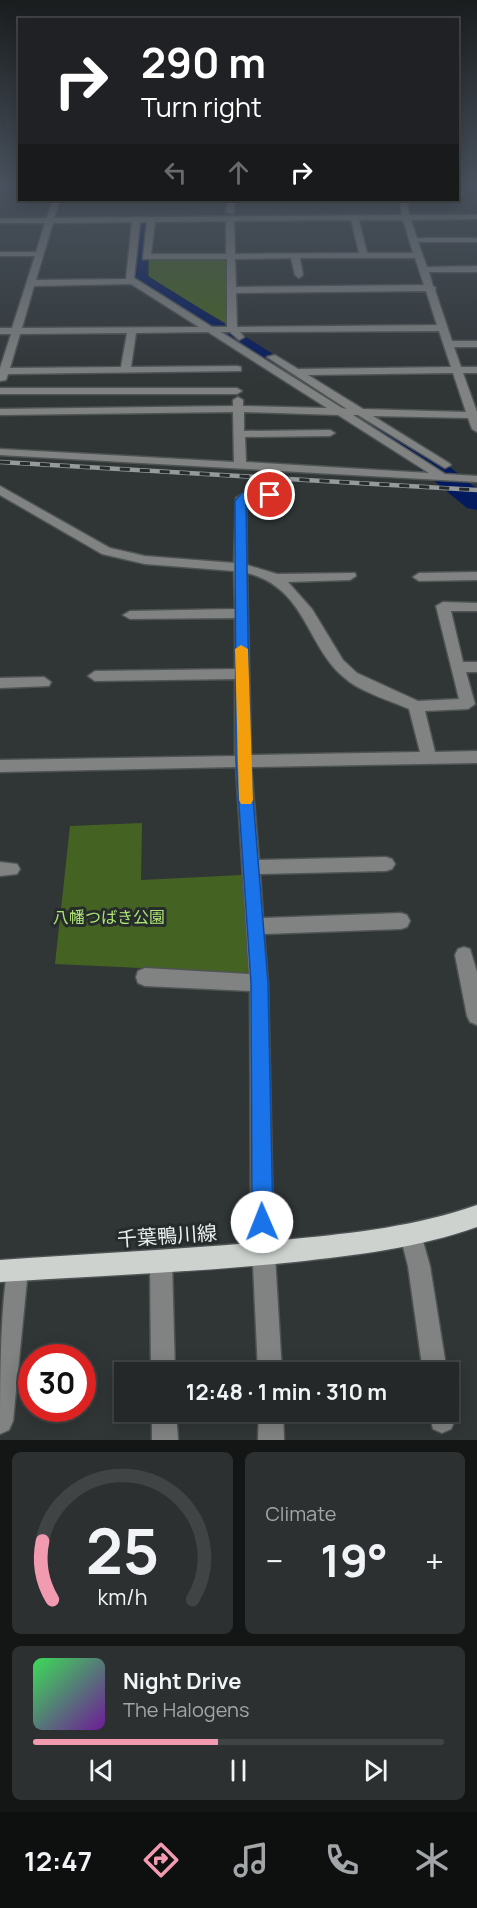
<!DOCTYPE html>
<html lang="en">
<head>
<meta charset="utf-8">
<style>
  :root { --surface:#242828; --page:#2c3030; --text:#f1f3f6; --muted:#a3a6a8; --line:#414445; --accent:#f29aaf }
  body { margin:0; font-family:Manrope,"Noto Sans JP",sans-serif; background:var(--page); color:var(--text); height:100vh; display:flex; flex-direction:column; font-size:22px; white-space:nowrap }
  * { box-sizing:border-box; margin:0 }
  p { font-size:20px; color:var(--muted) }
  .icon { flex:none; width:33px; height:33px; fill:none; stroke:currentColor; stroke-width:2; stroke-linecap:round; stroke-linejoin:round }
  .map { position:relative; height:1440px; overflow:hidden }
  .details { display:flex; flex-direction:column; gap:12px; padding:12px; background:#141616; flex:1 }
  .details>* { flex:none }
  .banner { position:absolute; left:18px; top:18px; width:441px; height:183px; border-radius:0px; box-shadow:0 3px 15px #0003,0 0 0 2px var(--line); background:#202124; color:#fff; overflow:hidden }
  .speed { position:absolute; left:18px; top:1344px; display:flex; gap:12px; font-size:30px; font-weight:700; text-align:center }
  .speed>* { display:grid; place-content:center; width:78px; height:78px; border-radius:50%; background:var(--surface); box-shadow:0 3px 15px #0003,0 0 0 2px var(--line); line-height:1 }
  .speed .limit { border:9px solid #d22; background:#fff; color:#111 }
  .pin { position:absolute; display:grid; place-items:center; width:51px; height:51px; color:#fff; margin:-26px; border:3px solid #fff; border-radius:50%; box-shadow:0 2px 6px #0007 }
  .me { position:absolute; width:66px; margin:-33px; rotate:359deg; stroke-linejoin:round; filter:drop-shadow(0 0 4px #0008) }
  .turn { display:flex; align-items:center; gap:21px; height:126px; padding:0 24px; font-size:27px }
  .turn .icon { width:78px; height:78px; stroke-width:2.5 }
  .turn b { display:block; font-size:42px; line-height:51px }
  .lanes { display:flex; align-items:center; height:57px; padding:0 24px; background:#0003; justify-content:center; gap:30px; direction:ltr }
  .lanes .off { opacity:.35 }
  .big { font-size:45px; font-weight:700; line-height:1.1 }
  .details .card { flex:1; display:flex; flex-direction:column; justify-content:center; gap:9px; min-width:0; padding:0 21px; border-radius:9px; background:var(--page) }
  .details .dial { align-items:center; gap:0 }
  .dial svg { height:156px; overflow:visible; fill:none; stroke:var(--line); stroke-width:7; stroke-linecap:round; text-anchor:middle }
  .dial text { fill:var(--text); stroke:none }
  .song { display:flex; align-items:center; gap:18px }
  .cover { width:72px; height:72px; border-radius:9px; background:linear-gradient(135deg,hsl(130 70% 55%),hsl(280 70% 35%)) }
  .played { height:6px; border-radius:3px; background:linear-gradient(90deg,var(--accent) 45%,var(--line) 45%) }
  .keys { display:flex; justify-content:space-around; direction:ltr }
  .heat { display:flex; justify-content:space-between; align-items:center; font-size:33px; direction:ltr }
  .details .tiles { flex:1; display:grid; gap:12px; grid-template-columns:1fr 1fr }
  .card:last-child { grid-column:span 2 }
  .trip { position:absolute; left:114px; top:1362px; width:345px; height:60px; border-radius:0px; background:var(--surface); box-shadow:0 3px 15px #0003,0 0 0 2px var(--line); font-weight:700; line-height:60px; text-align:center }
  .dock { display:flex; height:96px; justify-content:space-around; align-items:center; background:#0e1010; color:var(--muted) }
  .dock .icon { width:42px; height:42px }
  .dock .selected { color:var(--accent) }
  .dock b { font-size:27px; color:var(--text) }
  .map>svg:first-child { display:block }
  .green { fill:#446322 }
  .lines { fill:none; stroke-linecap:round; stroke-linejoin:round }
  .river { fill:#041a5e; fill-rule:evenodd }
  .minor-casing { stroke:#4e5354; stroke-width:3 }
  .major-casing { stroke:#4e5354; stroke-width:3 }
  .minor { fill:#808382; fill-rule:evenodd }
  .major { fill:#cdd2cf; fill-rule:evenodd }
  .rail-casing { stroke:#969a9a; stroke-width:4.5 }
  .rail { stroke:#262b2b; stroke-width:3; stroke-dasharray:10; stroke-linecap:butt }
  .route { fill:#1a73e8; stroke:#114b97; stroke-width:1.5 }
  .slow { fill:#f59e0b }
  .labels { text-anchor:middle; stroke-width:6; stroke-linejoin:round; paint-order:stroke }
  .park-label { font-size:16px; fill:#ade675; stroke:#262b2b }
  .near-street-label { font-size:20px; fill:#ebefef; stroke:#262b2b }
</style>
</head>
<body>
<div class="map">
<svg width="477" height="1440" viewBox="0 0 477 1440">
  <rect width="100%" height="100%" fill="#303536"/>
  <!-- green -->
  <g class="green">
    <path d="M148,258l80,1 1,66 -80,-46z"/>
    <path d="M142,823l-1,57 101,-5 6,98 -193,-9 15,-138z"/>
  </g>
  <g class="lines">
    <!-- river -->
    <path class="river" d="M141,219l6,1 3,4 -2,52 287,179 42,34v21l-10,-2 -50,-41 -286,-185 -3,-4 4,-54 3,-4z"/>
    <!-- minor casing -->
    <g class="minor-casing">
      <g id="minor">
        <path d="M458,192h5l1,2 -6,2z"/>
        <path d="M53,200h7l-6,18 348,-3 -2,-15h7l2,15h68v4l-66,1 6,18h60v4h-59l9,25 50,-1v6h-48l4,14 3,2 -1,2 17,51h25v6h-23l7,20h16v6h-14l14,39v20l-5,-3 -4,-11 -95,-2 76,47 2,2 -6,3 -87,-53h-5l92,59 32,2v6l-477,-27v-6l234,13 -1,-50 -233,3v-6l233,-3v-6l5,-3 5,3v6l84,2 -119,-76 -72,1 -5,34 106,-1 4,1v4l-233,3 -2,6 -6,1v-13l11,-34h-11v-6h12l23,-72h-35v-4h36l9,-29h-45v-4l47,-1zM351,220l8,33 -124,1 -1,-33zM359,220h44l10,33h-46zM226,221v33h-75l4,-32zM132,222l-6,57 -90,1 17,-57zM140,222h7l-4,37h84v68h-15l-78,-49zM291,258l4,17 4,3 4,-3 -3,-17h115l9,27 -188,2 -1,-28zM131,284l68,43 -177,1 12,-42zM426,291l11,34 -200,2 -1,-34zM439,331l12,36 -153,2 -23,-14 -8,2 80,52 -5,-1 -121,-76h9l9,8 5,-3 -4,-5zM127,333l-6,34 -111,1 10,-34zM453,373l13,39 -103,-3 -55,-34zM244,412l94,3 91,58 -183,-11 -1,-25 85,-1 5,-3 -5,-3 -86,1z"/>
        <path d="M228,200h7l-2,14 -7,-2z"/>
        <path d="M0,388h237l5,3 -5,3h-237z"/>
        <path d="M0,486l110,62 35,8 89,7 2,-65 10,-6 42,1v4l-4,2h-35l-3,3 1,63 30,9 78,-1 1,3 -6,4 -62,2 24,27 31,51 14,13 61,28 41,-2 -23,-93 7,-4 34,1v8h-26l12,51h14v10h-11l9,32 -7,5 -43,2 10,41 42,-1v12l-226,4 8,93 127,-3 6,2 3,5 -3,5 -6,2 -126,3 3,44 138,-5 6,2 3,6 -3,6 -6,2 -137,5 4,49 5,239 9,150h-24l-7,-150 -1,-231 -105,-5 -7,-3 -2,-6 2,-6 7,-3 104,6 -13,-207 -236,5v-12l235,-4v-77l-140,2 -7,-5 7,-5 140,-2v-51l-105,1 -7,-4 7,-4 105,-2 -1,-38 -89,-7 -43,-10 -102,-59zM247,573c60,15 59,75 99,106 15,13 45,22 63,30l11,43 -169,3z"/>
        <path d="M477,572v8l-58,1 -6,-4 6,-4z"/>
        <path d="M44,677l7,5 -2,4 -49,2v-10z"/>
        <path d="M0,862l17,2 3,5 -3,5 -17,2z"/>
        <path d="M464,947l6,2 7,23v53l-7,-3 -3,-6 -12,-61 3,-6z"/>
        <path d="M411,1224l8,3 11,39 17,106h-24l-15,-106 -8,-31 3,-8z"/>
        <path d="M161,1250l8,3 3,8 3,111h-24l-1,-111 3,-8z"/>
        <path d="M17,1259l8,3 3,8 -15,151 -4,9 -9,4c0,-45 0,-133 9,-172z"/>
        <path d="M448,1403l7,17 -4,9 -9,4 -9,-4 -4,-17h19z"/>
        <path d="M152,1412h24l2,28h-26z"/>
        <path d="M259,1412h24l1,28h-26z"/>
      </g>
    </g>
    <!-- major casing -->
    <g class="major-casing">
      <path id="major" d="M477,1205v22c-59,21 -120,28 -182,35 -98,10 -197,14 -295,20v-22c98,-7 195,-11 293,-21 62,-6 124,-13 184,-34z"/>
    </g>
    <!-- minor -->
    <use href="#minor" class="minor"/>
    <!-- major -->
    <use href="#major" class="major"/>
    <!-- rail casing -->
    <g class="rail-casing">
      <path id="rail" d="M0,462l477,28"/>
    </g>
    <!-- rail -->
    <use href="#rail" class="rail"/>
  </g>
  <!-- sky -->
  <linearGradient id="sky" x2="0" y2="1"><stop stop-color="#1a1d1e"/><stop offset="0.48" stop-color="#48515d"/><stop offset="1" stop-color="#48515d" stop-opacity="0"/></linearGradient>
  <rect width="477" height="386" fill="url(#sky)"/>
  <!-- route -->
  <path class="route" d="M270,492l6,3 -2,2 -25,2 -3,3 4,259 18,222 5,239 -3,7 -8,3 -7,-3 -3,-7 -1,-239 -15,-222 -1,-238v-22l7,-8z"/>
  <!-- slow -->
  <path class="slow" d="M241,645l7,4 5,151 -2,4h-10l-2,-4 -4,-151z"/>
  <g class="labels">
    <!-- park labels -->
    <g class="park-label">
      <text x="109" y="923">八幡つばき公園</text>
    </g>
    <!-- near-street labels -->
    <g class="near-street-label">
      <text transform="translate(167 1236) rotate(-4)" y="7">千葉鴨川線</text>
    </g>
  </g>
</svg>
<div class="speed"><div class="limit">30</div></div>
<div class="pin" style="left:270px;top:495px;background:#d93025"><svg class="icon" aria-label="arrive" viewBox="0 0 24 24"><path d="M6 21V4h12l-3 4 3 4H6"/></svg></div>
<svg class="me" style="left:262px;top:1222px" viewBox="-20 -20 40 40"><circle r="19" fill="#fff"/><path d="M0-13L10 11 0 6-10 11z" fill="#1a73e8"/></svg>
<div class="trip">12:48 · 1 min · 310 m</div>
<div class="banner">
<div class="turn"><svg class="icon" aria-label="right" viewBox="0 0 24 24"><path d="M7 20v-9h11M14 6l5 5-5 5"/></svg><div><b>290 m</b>Turn right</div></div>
<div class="lanes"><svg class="icon off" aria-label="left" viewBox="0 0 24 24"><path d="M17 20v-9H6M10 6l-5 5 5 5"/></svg><svg class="icon off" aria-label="ahead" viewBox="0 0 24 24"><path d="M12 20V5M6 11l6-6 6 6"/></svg><svg class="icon" aria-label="right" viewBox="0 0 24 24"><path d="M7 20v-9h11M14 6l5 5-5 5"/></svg></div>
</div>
</div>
<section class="details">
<div class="tiles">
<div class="card dial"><svg viewBox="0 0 100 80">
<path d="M14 69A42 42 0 1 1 86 69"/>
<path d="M14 69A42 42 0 0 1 9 39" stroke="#f29aaf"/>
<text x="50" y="56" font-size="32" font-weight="700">25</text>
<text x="50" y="72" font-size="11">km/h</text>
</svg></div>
<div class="card"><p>Climate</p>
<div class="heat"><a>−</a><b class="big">19°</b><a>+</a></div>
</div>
<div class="card">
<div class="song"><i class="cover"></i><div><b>Night Drive</b><p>The Halogens</p></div></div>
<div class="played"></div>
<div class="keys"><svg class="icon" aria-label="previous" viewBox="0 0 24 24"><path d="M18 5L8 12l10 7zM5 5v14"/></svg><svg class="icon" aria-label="pause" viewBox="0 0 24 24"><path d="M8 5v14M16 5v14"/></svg><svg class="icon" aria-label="next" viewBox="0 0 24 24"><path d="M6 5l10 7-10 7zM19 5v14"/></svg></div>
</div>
</div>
</section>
<nav class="dock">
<b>12:47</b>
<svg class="icon selected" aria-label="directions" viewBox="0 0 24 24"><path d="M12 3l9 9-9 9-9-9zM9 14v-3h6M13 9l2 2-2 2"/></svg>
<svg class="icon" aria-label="music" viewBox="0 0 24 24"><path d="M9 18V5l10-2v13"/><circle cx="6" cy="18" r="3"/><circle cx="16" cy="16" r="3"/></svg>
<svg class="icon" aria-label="phone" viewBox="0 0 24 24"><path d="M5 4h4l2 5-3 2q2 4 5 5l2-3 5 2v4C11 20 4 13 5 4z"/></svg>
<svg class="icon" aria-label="climate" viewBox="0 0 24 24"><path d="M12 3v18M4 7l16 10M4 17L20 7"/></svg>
</nav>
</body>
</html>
